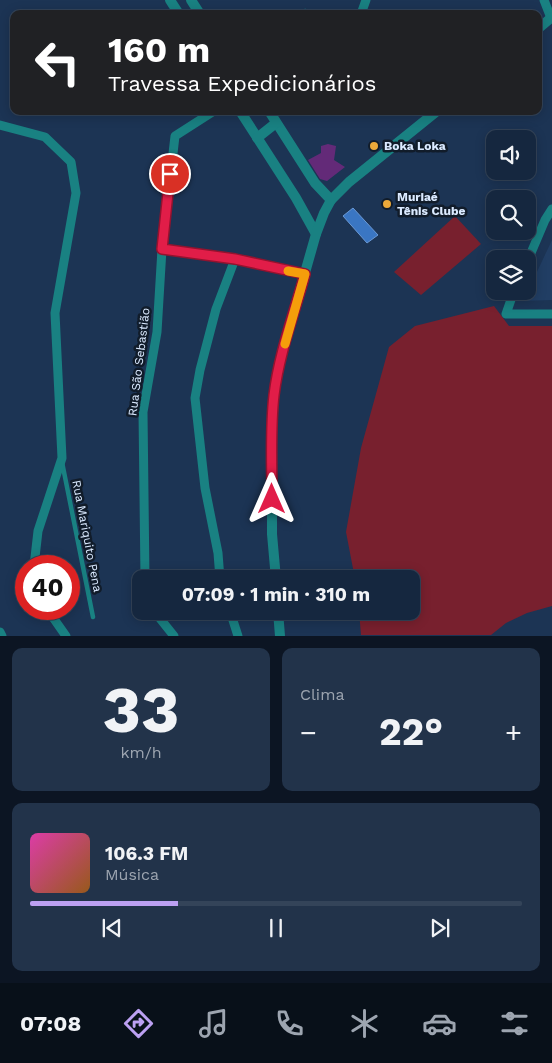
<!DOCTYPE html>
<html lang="pt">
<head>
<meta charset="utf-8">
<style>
  :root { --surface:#15273f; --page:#22334a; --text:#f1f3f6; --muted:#9da5b0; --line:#344459; --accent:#bca0f2 }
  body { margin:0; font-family:"Work Sans",sans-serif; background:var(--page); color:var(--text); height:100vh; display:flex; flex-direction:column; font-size:19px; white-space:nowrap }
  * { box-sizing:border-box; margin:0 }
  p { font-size:16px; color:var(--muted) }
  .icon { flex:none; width:28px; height:28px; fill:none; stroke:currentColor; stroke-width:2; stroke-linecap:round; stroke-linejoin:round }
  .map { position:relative; height:636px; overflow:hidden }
  .side { display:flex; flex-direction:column; gap:12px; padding:12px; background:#0c1523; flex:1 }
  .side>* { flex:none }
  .top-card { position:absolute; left:10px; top:10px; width:532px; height:105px; border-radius:10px; box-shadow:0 2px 12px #0003,0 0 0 1px var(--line); background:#202124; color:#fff; overflow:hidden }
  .fabs { position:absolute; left:486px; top:130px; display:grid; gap:10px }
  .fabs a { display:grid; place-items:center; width:50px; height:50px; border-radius:10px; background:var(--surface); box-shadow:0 2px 12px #0003,0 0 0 1px var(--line); font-size:25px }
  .speed { position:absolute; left:15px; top:555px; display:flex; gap:10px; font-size:25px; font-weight:700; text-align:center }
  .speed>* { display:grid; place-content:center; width:65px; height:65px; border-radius:50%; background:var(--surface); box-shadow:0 2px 12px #0003,0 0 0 1px var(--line); line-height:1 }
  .speed .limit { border:8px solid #d22; background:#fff; color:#111 }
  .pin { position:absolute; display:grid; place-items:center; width:42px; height:42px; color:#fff; margin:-21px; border:2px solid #fff; border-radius:50%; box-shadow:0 1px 5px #0007 }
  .me { position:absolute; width:55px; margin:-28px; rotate:0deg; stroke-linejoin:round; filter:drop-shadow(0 0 4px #0008) }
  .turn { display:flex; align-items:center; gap:18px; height:105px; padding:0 15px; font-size:22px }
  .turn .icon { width:65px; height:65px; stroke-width:2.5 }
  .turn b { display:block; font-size:35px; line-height:42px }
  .big { font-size:38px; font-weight:700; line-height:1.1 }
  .side .widget { flex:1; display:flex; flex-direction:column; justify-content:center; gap:8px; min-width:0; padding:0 18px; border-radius:10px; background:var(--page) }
  .side .dial { align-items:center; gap:0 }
  .dial b { font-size:65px; line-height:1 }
  .song { display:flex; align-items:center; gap:15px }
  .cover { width:60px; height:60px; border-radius:8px; background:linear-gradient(135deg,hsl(320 70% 55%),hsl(30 70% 35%)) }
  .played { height:5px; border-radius:2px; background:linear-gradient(90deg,var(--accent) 30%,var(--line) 30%) }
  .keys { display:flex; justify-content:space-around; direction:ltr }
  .heat { display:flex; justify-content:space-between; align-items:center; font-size:28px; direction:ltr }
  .side .tiles { flex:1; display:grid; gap:12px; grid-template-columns:1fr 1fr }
  .widget:last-child { grid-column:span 2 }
  .trip { position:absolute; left:132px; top:570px; width:288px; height:50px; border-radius:10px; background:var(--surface); box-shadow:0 2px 12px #0003,0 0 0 1px var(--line); font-weight:700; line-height:50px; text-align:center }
  .dock { display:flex; height:80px; justify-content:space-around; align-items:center; background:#081019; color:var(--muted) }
  .dock .icon { width:35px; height:35px }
  .dock .on { color:var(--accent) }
  .dock b { font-size:22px; color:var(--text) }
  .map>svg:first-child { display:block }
  .built { fill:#213e64 }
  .green { fill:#78202e }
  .water { fill:#3a76c3; stroke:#6a99d5 }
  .building { fill:#632a78 }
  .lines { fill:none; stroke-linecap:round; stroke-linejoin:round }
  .service { stroke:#198182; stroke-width:4.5 }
  .minor { stroke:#198182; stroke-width:9 }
  .tertiary { stroke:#198182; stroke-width:10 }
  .route-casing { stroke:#92132f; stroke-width:12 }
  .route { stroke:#e11d48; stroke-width:9 }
  .slow { stroke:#f59e0b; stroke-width:9 }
  .poi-dot { fill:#eca93a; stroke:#111c2a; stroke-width:2 }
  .labels { text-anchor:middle; stroke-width:5; stroke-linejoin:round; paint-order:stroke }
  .poi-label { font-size:12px; font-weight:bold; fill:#dbeaff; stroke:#111c2a; text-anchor:start }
  .street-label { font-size:12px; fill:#dbeaff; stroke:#111c2a }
</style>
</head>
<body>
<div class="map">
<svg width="552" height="636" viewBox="0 0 552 636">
  <rect width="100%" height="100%" fill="#1c3454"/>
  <!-- built -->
  <path class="built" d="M552,240v60l-30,1 6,-10z"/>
  <!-- green -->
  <g class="green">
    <path d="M455,216l26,28 -60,51 -27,-23z"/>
    <path d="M494,306l15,20h43v280l-25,7 -21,10 -15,12h-130l-2,-24h52v-32h-56l-9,-47 15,-84 28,-101 26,-21z"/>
  </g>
  <!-- water -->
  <path class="water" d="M353,208l25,27 -11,8 -24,-27z"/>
  <!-- building -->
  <path class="building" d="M328,144l8,2 -2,14 11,7 -18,14 -7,-2 -12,-19 13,-7v-7z"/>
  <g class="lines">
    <!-- service -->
    <g class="service">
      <path d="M304,14l1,-3 5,3"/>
      <path d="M62,462l31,155"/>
    </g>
    <!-- minor -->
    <g class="minor">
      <path d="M544,0l7,18"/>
      <path d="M361,14l5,-14"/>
      <path d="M0,125l45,12 26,25 5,31 -21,120 7,145 -24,73 -4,35"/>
      <path d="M162,249l73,10 70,15"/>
      <path d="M528,260l17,-40 7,-11"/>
      <path d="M514,291l-8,23h46"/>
      <path d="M145,579l-2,-167 14,-80 5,-83 13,-113 39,-25"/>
      <path d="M220,579l-2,-26 -13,-65 -10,-90 5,-28 16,-61 19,-50"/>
      <path d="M47,609l19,27"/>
      <path d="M154,611l20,25"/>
      <path d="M230,611l8,25"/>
      <path d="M0,632l2,4"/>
    </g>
    <!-- tertiary -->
    <g class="tertiary">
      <path d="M170,0l9,14"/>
      <path d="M191,0l9,14"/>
      <path d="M539,28l13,-11"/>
      <path d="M240,111l56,87 20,36"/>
      <path d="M269,111l46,72 16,17"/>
      <path d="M257,138l19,-15"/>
      <path d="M276,579l-4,-45v-105l2,-34 5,-31 37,-130 8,-21 7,-13 18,-18 88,-71"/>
      <path d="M278,611l2,25"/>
    </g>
  </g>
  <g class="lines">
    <!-- route casing -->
    <g class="route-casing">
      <path id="route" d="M170,174l-8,75 73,10 70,15c-11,40 -26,80 -31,121 -4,34 -2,70 -2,104"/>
    </g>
    <!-- route -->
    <use href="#route" class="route"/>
    <!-- slow -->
    <path class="slow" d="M285,344l20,-70 -17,-3"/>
  </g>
  <!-- markers -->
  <g class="poi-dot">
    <circle cx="374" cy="146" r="5"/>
    <circle cx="387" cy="204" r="5"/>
  </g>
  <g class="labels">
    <!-- poi labels -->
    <g class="poi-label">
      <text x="384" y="150">Boka Loka</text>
      <text x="397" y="201">Muriaé<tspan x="397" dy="14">Tênis Clube</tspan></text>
    </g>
    <!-- street labels -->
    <g class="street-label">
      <text transform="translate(139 362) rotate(-83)" y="4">Rua São Sebastião</text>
      <text transform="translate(87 536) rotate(79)" y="4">Rua Mariquito Pena</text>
    </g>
  </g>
</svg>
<div class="fabs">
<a><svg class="icon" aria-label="sound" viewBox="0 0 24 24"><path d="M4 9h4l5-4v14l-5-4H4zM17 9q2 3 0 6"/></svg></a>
<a><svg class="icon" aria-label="search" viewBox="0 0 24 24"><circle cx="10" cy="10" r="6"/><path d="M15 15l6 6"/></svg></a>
<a><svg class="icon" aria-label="layers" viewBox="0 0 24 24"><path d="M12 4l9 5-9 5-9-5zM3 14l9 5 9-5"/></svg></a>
</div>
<div class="speed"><div class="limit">40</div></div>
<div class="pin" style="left:170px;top:174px;background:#d93025"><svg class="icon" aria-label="arrive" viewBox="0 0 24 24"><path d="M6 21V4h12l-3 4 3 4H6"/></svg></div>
<svg class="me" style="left:272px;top:499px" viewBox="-20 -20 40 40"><path d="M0-17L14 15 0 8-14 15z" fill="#e11d48" stroke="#fff" stroke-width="4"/></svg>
<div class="trip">07:09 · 1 min · 310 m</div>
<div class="top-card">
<div class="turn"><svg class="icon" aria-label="left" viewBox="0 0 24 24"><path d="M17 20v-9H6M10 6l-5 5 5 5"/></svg><div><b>160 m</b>Travessa Expedicionários</div></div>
</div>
</div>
<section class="side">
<div class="tiles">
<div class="widget dial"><b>33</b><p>km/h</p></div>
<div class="widget"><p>Clima</p>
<div class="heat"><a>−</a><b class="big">22°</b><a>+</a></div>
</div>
<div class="widget">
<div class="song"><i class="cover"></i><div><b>106.3 FM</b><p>Música</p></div></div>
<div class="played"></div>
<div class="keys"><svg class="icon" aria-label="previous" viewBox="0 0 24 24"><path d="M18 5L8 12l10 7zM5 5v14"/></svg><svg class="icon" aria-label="pause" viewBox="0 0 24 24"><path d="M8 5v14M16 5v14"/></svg><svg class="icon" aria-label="next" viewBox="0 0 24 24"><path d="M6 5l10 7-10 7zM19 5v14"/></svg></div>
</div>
</div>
</section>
<nav class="dock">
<b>07:08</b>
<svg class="icon on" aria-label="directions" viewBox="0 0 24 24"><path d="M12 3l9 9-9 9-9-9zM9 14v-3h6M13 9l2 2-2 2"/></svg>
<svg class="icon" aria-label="music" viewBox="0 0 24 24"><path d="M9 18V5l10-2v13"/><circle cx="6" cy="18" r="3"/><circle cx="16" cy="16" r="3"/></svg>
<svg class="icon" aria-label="phone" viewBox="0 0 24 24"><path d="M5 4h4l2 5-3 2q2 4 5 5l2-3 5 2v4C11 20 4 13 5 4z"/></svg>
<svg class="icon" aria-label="climate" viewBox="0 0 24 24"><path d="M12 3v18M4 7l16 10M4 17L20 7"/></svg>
<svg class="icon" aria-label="car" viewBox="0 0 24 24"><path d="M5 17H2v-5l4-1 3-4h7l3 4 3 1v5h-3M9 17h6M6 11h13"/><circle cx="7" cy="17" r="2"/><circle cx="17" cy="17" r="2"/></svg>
<svg class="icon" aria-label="filters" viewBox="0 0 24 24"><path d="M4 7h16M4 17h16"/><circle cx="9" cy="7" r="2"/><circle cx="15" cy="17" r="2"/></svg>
</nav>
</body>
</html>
